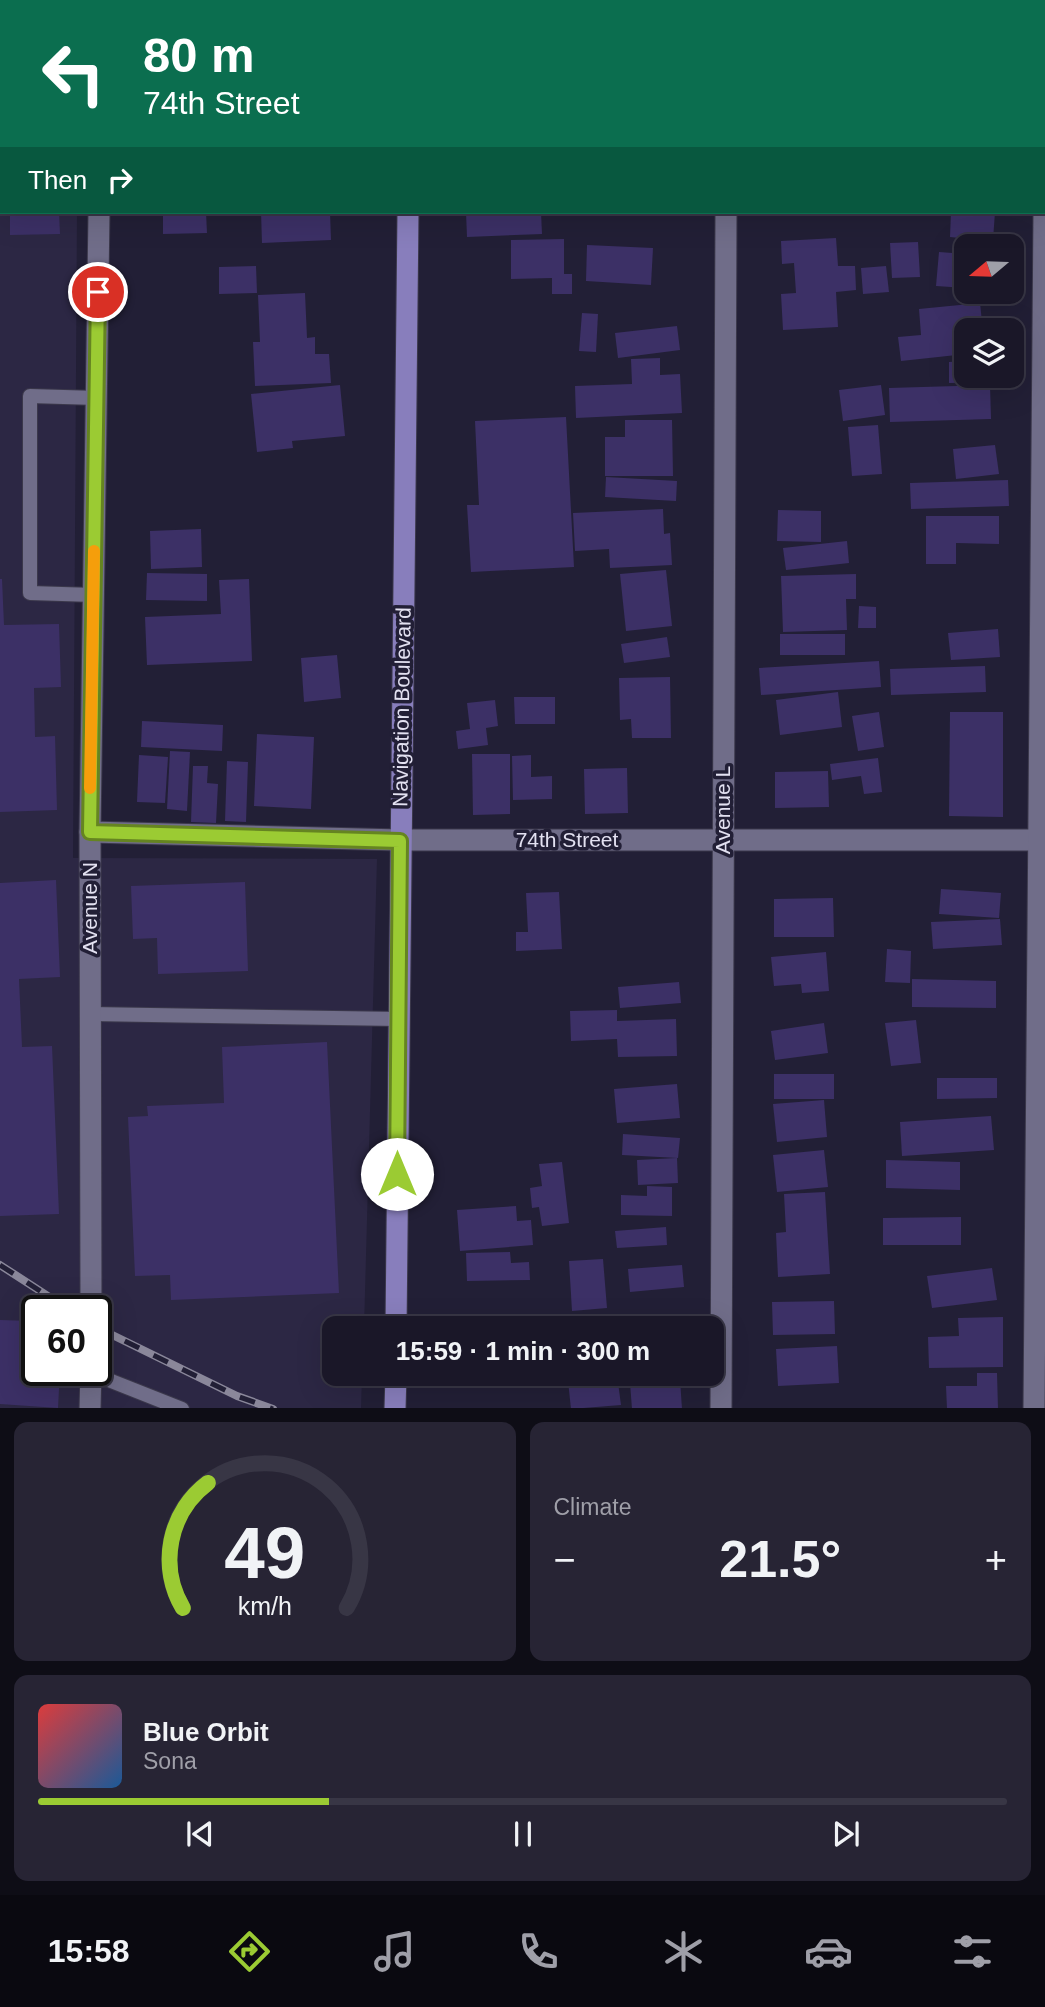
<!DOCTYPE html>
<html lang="en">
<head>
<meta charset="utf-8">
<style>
  :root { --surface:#1a1728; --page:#272434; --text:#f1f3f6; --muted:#9f9fa8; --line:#383645; --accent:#9bcb33 }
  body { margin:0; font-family:Arial,sans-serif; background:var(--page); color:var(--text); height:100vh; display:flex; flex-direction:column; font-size:26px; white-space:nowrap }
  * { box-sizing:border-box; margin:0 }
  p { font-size:23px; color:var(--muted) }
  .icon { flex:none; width:38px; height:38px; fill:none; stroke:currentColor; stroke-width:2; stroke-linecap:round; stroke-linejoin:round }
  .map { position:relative; height:1408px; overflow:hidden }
  .drawer { display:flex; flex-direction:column; gap:14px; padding:14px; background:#0e0d16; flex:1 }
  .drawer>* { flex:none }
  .top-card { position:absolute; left:0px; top:0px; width:1046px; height:214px; box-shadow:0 7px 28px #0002,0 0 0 2px var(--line); background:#0b6e4f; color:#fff; overflow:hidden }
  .needle { width:46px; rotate:251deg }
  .buttons { position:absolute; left:954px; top:234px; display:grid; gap:14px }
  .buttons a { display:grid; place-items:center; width:70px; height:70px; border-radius:14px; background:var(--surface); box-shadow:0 7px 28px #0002,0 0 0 2px var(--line); font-size:35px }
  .speed { position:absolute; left:21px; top:1295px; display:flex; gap:14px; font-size:35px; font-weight:700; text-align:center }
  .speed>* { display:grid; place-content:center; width:91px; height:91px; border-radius:50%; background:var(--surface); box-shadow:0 7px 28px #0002,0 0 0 2px var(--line); line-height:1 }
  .speed .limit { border:4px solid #111; border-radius:10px; background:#fff; color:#111 }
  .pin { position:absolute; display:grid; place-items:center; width:60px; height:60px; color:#fff; margin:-30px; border:4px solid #fff; border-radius:50%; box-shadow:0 2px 7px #0007 }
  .me { position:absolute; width:77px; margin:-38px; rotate:0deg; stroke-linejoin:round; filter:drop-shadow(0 0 5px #0008) }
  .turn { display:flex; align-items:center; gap:24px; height:147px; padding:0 28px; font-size:32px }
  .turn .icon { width:91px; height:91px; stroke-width:2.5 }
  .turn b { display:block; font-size:49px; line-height:60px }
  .then { display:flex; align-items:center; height:66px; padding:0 28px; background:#0003; gap:14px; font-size:26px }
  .big { font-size:52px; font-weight:700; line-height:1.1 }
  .drawer .widget { flex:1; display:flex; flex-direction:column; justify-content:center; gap:10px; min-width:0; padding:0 24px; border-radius:14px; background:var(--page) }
  .drawer .dial { align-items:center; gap:0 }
  .dial svg { height:182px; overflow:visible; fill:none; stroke:var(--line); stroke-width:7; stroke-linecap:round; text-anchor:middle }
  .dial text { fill:var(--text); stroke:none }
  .song { display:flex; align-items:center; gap:21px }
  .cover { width:84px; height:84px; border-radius:10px; background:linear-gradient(135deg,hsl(0 70% 55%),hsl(210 70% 35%)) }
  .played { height:7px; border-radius:4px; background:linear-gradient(90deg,var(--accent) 30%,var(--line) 30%) }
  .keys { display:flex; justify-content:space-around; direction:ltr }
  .heat { display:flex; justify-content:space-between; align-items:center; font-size:38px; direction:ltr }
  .drawer .tiles { flex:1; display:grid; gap:14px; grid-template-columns:1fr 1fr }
  .widget:last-child { grid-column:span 2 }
  .trip { position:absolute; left:322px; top:1316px; width:402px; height:70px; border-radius:14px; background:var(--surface); box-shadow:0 7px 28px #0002,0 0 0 2px var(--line); font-weight:700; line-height:70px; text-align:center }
  .menu { display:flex; height:112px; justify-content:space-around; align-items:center; background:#0a0910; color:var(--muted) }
  .menu .icon { width:49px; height:49px }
  .menu .selected { color:var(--accent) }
  .menu b { font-size:32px; color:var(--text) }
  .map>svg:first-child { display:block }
  .built { fill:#2c2744; fill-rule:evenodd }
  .building { fill:#3c3066 }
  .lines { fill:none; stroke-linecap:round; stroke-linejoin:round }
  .lane-casing { stroke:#3b384b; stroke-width:16 }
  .street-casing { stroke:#3b384b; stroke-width:23 }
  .secondary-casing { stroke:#3b384b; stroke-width:23 }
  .primary-casing { stroke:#3b384b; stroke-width:23 }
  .lane { stroke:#706d89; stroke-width:14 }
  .street { stroke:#706d89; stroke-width:21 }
  .secondary { stroke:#706d89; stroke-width:21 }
  .primary { stroke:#887ebc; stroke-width:21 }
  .rail-casing { stroke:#8a879a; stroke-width:8 }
  .rail { stroke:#221f36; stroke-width:5; stroke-dasharray:16; stroke-linecap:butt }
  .route-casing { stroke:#658421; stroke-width:18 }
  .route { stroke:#9bcb33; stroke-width:12 }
  .slow { stroke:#f59e0b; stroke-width:12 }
  .labels { text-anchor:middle; stroke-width:7; stroke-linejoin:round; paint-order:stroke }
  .street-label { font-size:21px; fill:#e3e1f1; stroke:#221f36 }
</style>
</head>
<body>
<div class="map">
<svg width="1045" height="1409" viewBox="0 0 1045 1409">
  <rect width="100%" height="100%" fill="#221f36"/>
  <!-- built -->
  <path class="built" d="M0,0h79l-77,2v210h75l-4,646 304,1 -13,469h-30v46h28l-1,34 -361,1zM37,1311h59v59h-59z"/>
  <!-- building -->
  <g class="building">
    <path d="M10,212h49l1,22 -50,1z"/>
    <path d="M163,212h43l1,21 -44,1z"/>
    <path d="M261,212h69l1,28 -69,3z"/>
    <path d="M466,212h75l1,22 -75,3z"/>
    <path d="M951,212h44l-2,28 14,1v6h-38l1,-8 -20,-2z"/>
    <path d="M836,238l2,28h17l1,24 -20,2 2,35 -55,3 -2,-36 15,-1 -2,-30 -12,1 -1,-23z"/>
    <path d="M564,239v35h8v20h-20v-16l-41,1v-39z"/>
    <path d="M918,242l2,35 -28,1 -2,-35z"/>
    <path d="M587,245l66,3 -2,37 -65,-4z"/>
    <path d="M939,252l27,2v34l-30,-2z"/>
    <path d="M256,266l1,27 -38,1v-27z"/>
    <path d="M886,266l3,26 -26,2 -2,-26z"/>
    <path d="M305,293l2,45 8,-1v17h14l2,29 -76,3 -2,-44h7l-2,-47z"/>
    <path d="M980,303l3,28h-17v23l-65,7 -3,-24 23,-2 -2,-26z"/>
    <path d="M582,313l16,1 -2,38 -17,-1z"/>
    <path d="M677,326l3,24 -62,8 -3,-25z"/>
    <path d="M660,358v17l20,-1 2,39 -106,5 -1,-32 57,-2 -1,-25z"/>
    <path d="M966,361v15h35l1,6 -53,1v-21z"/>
    <path d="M340,385l5,51 -53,5 1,7 -36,4 -6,-58z"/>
    <path d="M881,385l4,30 -42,6 -4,-31z"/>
    <path d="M990,385l1,34 -101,3 -1,-34z"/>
    <path d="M566,417l8,150 -103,5 -4,-67h12l-4,-84z"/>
    <path d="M625,420h47l1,56h-68v-39h20z"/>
    <path d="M878,425l4,49 -30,2 -4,-49z"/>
    <path d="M995,445l4,29 -43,5 -3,-30z"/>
    <path d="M606,477l71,4 -1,20 -71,-4z"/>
    <path d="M1008,480l1,26 -98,3 -1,-26z"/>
    <path d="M663,509l1,25 6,-1 2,32 -62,3 -1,-19 -34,2 -2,-38z"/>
    <path d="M778,510l43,1v31l-44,-1z"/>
    <path d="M926,516h73v28l-43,-1v21h-30z"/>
    <path d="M201,529l1,38 -51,2 -1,-38z"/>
    <path d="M847,541l2,22 -63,7 -3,-22z"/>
    <path d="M666,570l6,56 -46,5 -6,-57z"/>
    <path d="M147,573l60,1v27l-61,-1z"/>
    <path d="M856,574v25h-10l1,31 -64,2 -2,-56z"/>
    <path d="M0,579h2l2,46 55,-1 2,63 -27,1 1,49 20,-1 2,74 -57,2z"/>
    <path d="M249,579l3,82 -105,4 -2,-48 76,-3 -2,-34z"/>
    <path d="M859,606l17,1v21h-18z"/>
    <path d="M998,629l2,28 -49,3 -3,-27z"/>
    <rect x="780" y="634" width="65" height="21"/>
    <path d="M667,637l3,20 -46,6 -3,-19z"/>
    <path d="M337,655l4,43 -37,4 -3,-44z"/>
    <path d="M879,661l2,26 -120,8 -2,-27z"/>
    <path d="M985,666l1,26 -95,3 -1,-26z"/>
    <path d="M670,677l1,61h-39l-1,-19 -11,1 -1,-42z"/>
    <path d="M838,692l4,35 -62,8 -4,-35z"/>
    <path d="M514,697h41v27h-40z"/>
    <path d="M495,700l3,26 -12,2 2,17 -30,4 -2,-18 14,-2 -3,-26z"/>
    <path d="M879,712l5,35 -26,4 -6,-35z"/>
    <path d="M950,712h53v105l-54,-1z"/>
    <path d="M142,721l81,4 -1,26 -81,-4z"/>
    <path d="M257,734l57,3 -3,72 -57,-3z"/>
    <path d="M170,751l20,1 -3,59 -20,-2z"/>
    <path d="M472,754h38v60l-37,1z"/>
    <path d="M139,755l29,2 -3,46 -28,-1z"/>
    <path d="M531,755v22l21,-1v23l-39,1 -1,-44z"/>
    <path d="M878,758l4,34 -18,2 -3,-18 -29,4 -2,-16z"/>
    <path d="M227,761l21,1 -2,60 -21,-1z"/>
    <path d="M193,766h15l-1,17 11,1 -2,39 -25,-1z"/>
    <path d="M627,768l1,45 -43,1 -1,-45z"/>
    <path d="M828,771l1,36 -54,1v-36z"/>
    <path d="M56,880l4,97 -41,2 3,68 30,-1 7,168 -59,2v-333z"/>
    <path d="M245,882l3,89 -90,3 -1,-36 -24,1 -2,-53z"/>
    <path d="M941,889l60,4 -2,25 -60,-4z"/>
    <path d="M559,892l3,57 -46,2v-19h12l-2,-39z"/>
    <path d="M833,898l1,39h-60v-38z"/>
    <path d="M1000,919l2,26 -69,4 -2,-27z"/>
    <path d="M887,949l24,2 -1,32 -25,-1z"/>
    <path d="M826,952l3,39 -27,2 -1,-9 -27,2 -3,-29z"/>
    <path d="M912,979l84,2v27l-84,-1z"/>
    <path d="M679,982l2,21 -61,5 -2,-21z"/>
    <path d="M617,1010v11l59,-2 1,37 -59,1 -1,-18 -46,2 -1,-30z"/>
    <path d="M916,1020l5,43 -30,3 -6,-43z"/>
    <path d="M824,1023l4,30 -53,7 -4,-29z"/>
    <path d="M327,1042l12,251 -168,7 -1,-25 -35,1 -7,-159 20,-1 -1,-10 77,-3 -2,-56z"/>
    <rect x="774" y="1074" width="60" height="25"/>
    <path d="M937,1078h60v20l-60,1z"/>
    <path d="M677,1084l3,34 -63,5 -3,-34z"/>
    <path d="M824,1100l3,37 -50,5 -4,-38z"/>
    <path d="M991,1116l3,34 -92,6 -2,-34z"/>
    <path d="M623,1134l57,4 -2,20 -56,-3z"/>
    <path d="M824,1150l4,37 -51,5 -4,-37z"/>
    <path d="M677,1158l1,25 -40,2 -1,-25z"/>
    <path d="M886,1160l74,2v28l-74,-2z"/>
    <path d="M562,1162l7,61 -27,3 -3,-19 -7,1 -2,-20 12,-2 -3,-22z"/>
    <path d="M647,1186l25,1v29l-51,-1v-20l26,1z"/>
    <path d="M825,1192l5,82 -52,3 -2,-44 10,-1 -2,-38z"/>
    <path d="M516,1206l1,15 14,-1 2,25 -73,6 -3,-41z"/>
    <path d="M961,1217v28h-78v-27z"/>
    <path d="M666,1227l1,18 -50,3 -2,-17z"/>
    <path d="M510,1252l1,11 18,-1 1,18 -63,1 -1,-28z"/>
    <path d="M603,1259l4,49 -35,3 -3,-50z"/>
    <path d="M682,1265l2,22 -54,5 -2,-23z"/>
    <path d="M992,1268l5,32 -65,8 -5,-32z"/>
    <path d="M834,1301l1,33 -62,1 -1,-33z"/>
    <path d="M1003,1317v50l-74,1 -1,-31 31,-1 -1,-18z"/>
    <path d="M671,1319l1,9h-43v-4z"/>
    <path d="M0,1320l31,1 1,11h5v38h23l-2,38 -58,-4z"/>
    <path d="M837,1346l2,37 -61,3 -2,-37z"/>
    <path d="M977,1373h20l1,36h-51l-1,-23h31z"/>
    <path d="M617,1375l4,30 -50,4 -3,-28z"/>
    <path d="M680,1379l2,30h-50l-2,-26z"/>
  </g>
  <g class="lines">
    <!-- lane casing -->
    <g class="lane-casing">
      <g id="lane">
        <path d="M94,595l-64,-2v-197l67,2"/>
        <path d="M91,1014l308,5"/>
        <path d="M91,1373l91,36"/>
      </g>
    </g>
    <!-- street casing -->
    <g class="street-casing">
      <g id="street">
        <path d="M102,0v2"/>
        <path d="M727,2v-2"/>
        <path d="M1045,131v-29"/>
        <path d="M90,832l310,8h645"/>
        <path d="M91,1311l-1,-479 9,-620"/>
        <path d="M90,1409l1,-39"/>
        <path d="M721,1409l5,-1197"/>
        <path d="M1034,1409l10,-1197"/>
      </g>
    </g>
    <!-- secondary casing -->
    <g class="secondary-casing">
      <path id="secondary" d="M0,41h2"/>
    </g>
    <!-- primary casing -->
    <g class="primary-casing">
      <g id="primary">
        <path d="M411,2v-2"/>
        <path d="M396,1328l12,-1116"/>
        <path d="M395,1409l1,-35"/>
      </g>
    </g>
    <!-- lane -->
    <use href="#lane" class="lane"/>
    <!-- street -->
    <use href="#street" class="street"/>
    <!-- secondary -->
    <use href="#secondary" class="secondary"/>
    <!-- primary -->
    <use href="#primary" class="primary"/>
    <!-- rail casing -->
    <g class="rail-casing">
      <g id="rail">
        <path d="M0,1265l71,46"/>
        <path d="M96,1327l141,69 36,13"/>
      </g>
    </g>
    <!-- rail -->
    <use href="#rail" class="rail"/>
  </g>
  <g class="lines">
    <!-- route casing -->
    <g class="route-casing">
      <path id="route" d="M98,292l-8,540 310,9 -3,333"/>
    </g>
    <!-- route -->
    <use href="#route" class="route"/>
    <!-- slow -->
    <path class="slow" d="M90,788l4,-237"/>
  </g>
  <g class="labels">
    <!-- street labels -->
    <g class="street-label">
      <text transform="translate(402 707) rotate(-89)" y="7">Navigation Boulevard</text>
      <text transform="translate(723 810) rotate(-90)" y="7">Avenue L</text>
      <text x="567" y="847">74th Street</text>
      <text transform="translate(90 908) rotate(-90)" y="7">Avenue N</text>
    </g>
  </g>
</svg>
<div class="buttons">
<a><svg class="needle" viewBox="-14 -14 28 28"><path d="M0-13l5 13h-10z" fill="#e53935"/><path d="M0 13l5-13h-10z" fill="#9f9fa8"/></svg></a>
<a><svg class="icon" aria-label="layers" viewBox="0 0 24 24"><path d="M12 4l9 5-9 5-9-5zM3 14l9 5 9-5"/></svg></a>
</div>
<div class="speed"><div class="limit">60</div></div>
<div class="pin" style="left:98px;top:292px;background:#d93025"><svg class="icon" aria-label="arrive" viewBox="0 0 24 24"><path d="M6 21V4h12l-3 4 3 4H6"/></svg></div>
<svg class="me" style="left:397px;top:1174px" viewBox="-20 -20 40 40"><circle r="19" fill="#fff"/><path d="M0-13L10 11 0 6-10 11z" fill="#9bcb33"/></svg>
<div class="trip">15:59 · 1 min · 300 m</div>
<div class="top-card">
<div class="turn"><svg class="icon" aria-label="left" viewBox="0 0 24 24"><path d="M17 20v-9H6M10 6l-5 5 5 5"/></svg><div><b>80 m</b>74th Street</div></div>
<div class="then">Then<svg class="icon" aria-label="right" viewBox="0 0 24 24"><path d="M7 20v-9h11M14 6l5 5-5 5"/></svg></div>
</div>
</div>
<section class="drawer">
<div class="tiles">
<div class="widget dial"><svg viewBox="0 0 100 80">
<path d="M14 69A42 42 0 1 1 86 69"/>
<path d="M14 69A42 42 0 0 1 25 14" stroke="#9bcb33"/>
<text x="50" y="56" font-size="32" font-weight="700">49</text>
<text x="50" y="72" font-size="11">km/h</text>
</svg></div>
<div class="widget"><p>Climate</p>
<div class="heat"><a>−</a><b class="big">21.5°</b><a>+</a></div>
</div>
<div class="widget">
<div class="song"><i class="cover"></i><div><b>Blue Orbit</b><p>Sona</p></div></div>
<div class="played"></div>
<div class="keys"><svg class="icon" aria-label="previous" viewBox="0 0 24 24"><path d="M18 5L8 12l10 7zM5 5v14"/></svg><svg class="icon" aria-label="pause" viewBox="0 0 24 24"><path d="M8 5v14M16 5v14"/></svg><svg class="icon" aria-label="next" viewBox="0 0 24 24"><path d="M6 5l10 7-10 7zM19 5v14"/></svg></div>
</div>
</div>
</section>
<nav class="menu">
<b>15:58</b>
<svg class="icon selected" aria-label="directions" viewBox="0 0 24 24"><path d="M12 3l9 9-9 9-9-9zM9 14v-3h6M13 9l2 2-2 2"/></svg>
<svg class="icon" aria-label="music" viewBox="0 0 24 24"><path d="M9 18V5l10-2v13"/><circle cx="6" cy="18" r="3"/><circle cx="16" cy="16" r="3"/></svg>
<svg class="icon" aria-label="phone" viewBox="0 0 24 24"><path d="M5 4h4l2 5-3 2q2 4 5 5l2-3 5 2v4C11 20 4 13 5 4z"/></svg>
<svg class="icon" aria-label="climate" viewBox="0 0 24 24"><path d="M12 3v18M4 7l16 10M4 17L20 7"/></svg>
<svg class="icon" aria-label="car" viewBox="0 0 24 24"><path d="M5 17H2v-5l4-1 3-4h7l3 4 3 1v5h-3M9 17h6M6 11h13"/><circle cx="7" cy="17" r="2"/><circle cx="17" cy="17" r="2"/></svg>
<svg class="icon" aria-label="filters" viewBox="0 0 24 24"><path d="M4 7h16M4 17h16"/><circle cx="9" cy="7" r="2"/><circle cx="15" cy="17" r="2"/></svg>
</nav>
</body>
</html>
